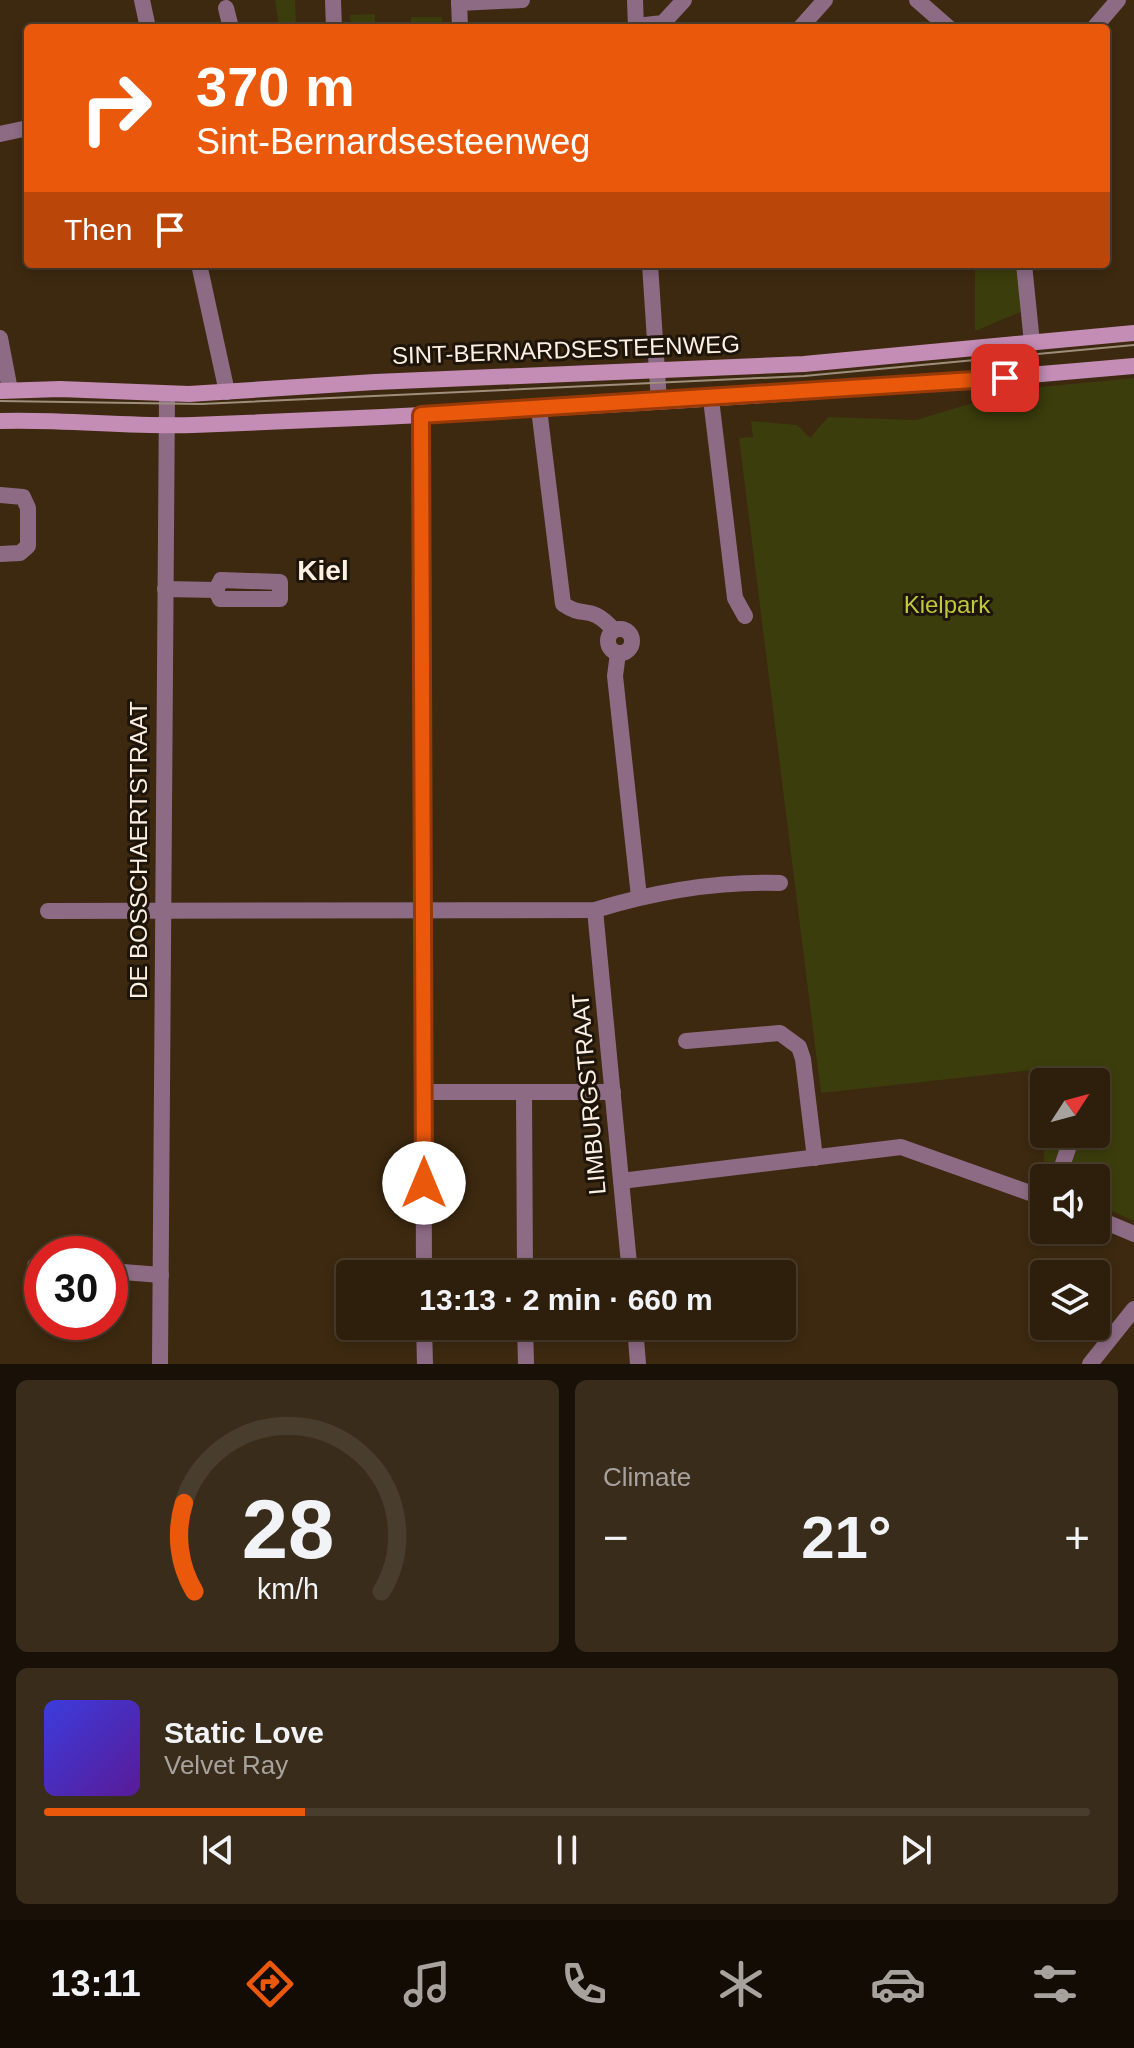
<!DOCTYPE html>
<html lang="en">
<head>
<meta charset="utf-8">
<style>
  :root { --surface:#2e1f0c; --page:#3a2c1a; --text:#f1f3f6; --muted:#a7a29d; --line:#493d2d; --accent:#ea580c }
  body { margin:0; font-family:Helvetica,sans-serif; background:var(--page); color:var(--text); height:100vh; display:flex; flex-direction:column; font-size:30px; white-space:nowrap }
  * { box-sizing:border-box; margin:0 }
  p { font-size:26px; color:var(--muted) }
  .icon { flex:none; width:44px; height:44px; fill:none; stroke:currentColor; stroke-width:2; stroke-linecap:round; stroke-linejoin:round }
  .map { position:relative; height:1364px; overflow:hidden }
  .details { display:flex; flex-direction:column; gap:16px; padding:16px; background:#191107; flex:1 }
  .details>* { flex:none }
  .hud { position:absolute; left:24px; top:24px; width:1086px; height:244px; border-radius:8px; box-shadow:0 4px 12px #0003,0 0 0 2px var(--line); background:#ea580c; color:#fff; overflow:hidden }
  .needle { width:52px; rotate:54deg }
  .fabs { position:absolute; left:1030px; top:1068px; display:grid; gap:16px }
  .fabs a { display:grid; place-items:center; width:80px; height:80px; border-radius:8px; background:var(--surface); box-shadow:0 4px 12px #0003,0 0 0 2px var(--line); font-size:40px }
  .speed { position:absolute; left:24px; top:1236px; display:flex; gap:16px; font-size:40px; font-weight:700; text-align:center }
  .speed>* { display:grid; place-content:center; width:104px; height:104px; border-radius:50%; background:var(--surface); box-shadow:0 4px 12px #0003,0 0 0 2px var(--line); line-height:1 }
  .speed .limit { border:12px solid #d22; background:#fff; color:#111 }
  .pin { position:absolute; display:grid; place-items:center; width:68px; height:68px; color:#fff; margin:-34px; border-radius:16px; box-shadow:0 4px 12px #0006 }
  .me { position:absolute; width:88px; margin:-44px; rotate:0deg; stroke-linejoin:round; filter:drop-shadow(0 0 6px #0008) }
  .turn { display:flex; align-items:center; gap:28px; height:168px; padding:0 40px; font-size:36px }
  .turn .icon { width:104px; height:104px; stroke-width:2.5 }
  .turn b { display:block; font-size:56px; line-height:68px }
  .then { display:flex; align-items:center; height:76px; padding:0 40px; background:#0003; gap:16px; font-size:30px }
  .big { font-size:60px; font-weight:700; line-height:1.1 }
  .details .tile { flex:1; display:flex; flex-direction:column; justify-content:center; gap:12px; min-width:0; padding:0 28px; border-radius:12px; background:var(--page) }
  .details .dial { align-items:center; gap:0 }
  .dial svg { height:208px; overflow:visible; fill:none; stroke:var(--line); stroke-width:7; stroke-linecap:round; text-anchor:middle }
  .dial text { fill:var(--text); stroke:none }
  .song { display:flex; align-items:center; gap:24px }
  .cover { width:96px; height:96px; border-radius:12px; background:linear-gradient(135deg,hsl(240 70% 55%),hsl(270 70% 35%)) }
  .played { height:8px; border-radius:4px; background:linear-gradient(90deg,var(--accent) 25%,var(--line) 25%) }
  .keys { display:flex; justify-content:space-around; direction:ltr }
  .heat { display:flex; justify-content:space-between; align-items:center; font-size:44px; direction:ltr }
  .details .tiles { flex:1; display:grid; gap:16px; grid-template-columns:1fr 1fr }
  .tile:last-child { grid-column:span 2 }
  .trip { position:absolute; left:336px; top:1260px; width:460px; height:80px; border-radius:8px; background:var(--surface); box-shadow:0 4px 12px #0003,0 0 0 2px var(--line); font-weight:700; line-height:80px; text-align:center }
  .dock { display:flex; height:128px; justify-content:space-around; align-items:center; background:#120c05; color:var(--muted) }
  .dock .icon { width:56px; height:56px }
  .dock .selected { color:var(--accent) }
  .dock b { font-size:36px; color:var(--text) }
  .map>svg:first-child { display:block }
  .green { fill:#3b3d0c; fill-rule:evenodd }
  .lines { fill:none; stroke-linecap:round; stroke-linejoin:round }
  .street { stroke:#8d6b85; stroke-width:16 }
  .secondary { stroke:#c48db6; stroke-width:16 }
  .tram { stroke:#9f8e7b; stroke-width:2 }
  .route-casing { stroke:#983908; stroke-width:20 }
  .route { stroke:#ea580c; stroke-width:14 }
  .labels { text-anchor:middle; stroke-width:6; stroke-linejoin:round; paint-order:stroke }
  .street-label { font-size:24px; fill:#fdefe1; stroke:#1d140a }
  .park-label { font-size:24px; fill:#c2c83b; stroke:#1d140a }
  .quarter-label { font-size:28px; font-weight:bold; fill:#fdefe1; stroke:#1d140a }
</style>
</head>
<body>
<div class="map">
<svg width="1134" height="1364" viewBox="0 0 1134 1364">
  <rect width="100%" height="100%" fill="#3d2910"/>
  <!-- green -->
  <g class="green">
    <path d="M275,0h20l1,28h-17z"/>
    <path d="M375,14v14h-24l-1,-13z"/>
    <rect x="411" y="17" width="31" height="11"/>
    <path d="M975,264h44l4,47 -48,20z"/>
    <path d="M1134,378v843l-38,-17v-26h-51l-5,-109 -219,24 -82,-655 14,-1 -2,-16 46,4 13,13 18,-21 88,3 104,-31zM1044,1082h52v52h-52z"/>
  </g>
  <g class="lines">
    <!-- street -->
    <g class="street">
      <path d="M142,0l6,28"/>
      <path d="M333,0l1,28"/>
      <path d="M459,0l1,28"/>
      <path d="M635,0l1,28"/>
      <path d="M917,0l32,28"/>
      <path d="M459,3l63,-3"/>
      <path d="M226,8l5,20"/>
      <path d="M636,26l27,-3 21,-23"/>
      <path d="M800,28l25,-28"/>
      <path d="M1094,28l24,-28"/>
      <path d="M0,134l28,-6"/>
      <path d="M199,264l28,128"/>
      <path d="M650,264l9,138"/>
      <path d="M1024,264l8,79"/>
      <path d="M0,338l10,52"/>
      <path d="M711,399l24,199 10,18"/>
      <path d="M539,409l24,195c23,16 25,-2 51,26"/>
      <path d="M421,415l3,859"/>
      <path d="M0,495l23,2 5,11v38l-8,7 -20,1"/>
      <path d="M221,580l59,2v17h-60l-4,-9z"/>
      <path d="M165,589l51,1"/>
      <circle cx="620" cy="641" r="12"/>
      <path d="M618,653l-3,23 24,221"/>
      <path d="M595,910l35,364"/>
      <path d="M48,911l547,-1c59,-18 124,-29 185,-27"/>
      <path d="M686,1041l94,-8 19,14 4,12 12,99"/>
      <path d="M423,1092h190"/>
      <path d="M524,1092l1,182"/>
      <path d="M1058,1178l15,-44"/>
      <path d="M621,1181l280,-34 143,51"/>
      <path d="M1096,1218l38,16"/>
      <path d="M35,1266h7"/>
      <path d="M110,1271l51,4"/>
      <path d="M424,1326l1,38"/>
      <path d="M525,1326l1,38"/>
      <path d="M635,1326l3,38"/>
      <path d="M160,1364l7,-970"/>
      <path d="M1090,1364l44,-55"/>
    </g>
    <!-- secondary -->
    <g class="secondary">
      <path d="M0,391l60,-2 129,5 186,-12 429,-18 330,-31"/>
      <path d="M0,421c64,-2 129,6 193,4 314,-12 628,-31 941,-59"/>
    </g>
    <!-- tram -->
    <path class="tram" d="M0,401l201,3 603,-28 330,-31"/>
  </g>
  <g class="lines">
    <!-- route casing -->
    <g class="route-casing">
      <path id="route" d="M424,1183l-3,-768 584,-37"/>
    </g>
    <!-- route -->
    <use href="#route" class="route"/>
  </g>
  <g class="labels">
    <!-- street labels -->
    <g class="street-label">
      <text transform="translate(566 350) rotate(-2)" y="8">SINT-BERNARDSESTEENWEG</text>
      <text transform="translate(139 850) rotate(-90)" y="8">DE BOSSCHAERTSTRAAT</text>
      <text transform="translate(589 1094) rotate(-95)" y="8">LIMBURGSTRAAT</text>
    </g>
    <!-- park labels -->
    <g class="park-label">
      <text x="947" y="613">Kielpark</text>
    </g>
    <!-- quarter labels -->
    <g class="quarter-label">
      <text x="323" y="580">Kiel</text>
    </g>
  </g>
</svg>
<div class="fabs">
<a><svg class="needle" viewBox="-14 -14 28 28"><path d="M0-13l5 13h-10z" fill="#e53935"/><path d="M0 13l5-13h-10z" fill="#a7a29d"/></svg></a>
<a><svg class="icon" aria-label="sound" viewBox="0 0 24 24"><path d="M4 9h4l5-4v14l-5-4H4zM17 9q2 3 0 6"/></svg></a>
<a><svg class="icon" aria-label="layers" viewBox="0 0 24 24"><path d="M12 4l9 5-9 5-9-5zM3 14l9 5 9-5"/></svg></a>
</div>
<div class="speed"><div class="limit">30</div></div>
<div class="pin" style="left:1005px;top:378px;background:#d93025"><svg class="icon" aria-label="arrive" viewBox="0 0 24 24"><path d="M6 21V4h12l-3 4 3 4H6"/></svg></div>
<svg class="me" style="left:424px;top:1183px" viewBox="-20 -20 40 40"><circle r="19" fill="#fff"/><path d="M0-13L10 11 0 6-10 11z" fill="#ea580c"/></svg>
<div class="trip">13:13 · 2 min · 660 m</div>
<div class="hud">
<div class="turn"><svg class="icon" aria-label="right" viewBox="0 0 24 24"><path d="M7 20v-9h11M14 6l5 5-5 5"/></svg><div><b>370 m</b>Sint-Bernardsesteenweg</div></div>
<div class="then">Then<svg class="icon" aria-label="arrive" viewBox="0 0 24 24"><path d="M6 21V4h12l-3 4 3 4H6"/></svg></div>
</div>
</div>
<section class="details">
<div class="tiles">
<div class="tile dial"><svg viewBox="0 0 100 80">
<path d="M14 69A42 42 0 1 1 86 69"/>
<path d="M14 69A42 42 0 0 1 10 35" stroke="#ea580c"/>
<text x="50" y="56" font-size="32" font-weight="700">28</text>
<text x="50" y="72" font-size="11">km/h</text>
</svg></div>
<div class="tile"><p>Climate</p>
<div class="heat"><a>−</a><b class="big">21°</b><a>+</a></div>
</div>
<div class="tile">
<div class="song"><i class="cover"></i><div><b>Static Love</b><p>Velvet Ray</p></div></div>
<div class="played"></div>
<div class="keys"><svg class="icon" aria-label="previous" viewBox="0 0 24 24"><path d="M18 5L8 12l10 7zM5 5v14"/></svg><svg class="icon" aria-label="pause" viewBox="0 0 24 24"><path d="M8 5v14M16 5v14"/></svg><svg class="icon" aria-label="next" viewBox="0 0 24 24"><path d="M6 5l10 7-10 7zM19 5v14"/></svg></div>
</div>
</div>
</section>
<nav class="dock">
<b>13:11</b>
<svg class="icon selected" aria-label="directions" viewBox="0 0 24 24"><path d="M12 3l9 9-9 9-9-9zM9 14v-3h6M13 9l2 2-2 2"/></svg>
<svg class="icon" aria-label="music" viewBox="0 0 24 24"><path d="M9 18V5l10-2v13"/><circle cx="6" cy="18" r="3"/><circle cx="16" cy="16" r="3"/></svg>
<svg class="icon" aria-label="phone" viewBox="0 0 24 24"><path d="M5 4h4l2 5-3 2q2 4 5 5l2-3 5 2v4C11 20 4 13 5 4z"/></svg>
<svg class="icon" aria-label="climate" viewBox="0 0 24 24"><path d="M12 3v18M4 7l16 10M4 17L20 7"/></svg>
<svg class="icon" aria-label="car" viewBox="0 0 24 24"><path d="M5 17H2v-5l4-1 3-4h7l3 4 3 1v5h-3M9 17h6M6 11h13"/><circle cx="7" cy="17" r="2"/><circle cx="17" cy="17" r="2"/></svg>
<svg class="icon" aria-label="filters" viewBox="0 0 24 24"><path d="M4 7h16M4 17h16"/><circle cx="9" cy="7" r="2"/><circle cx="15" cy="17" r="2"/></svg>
</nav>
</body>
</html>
